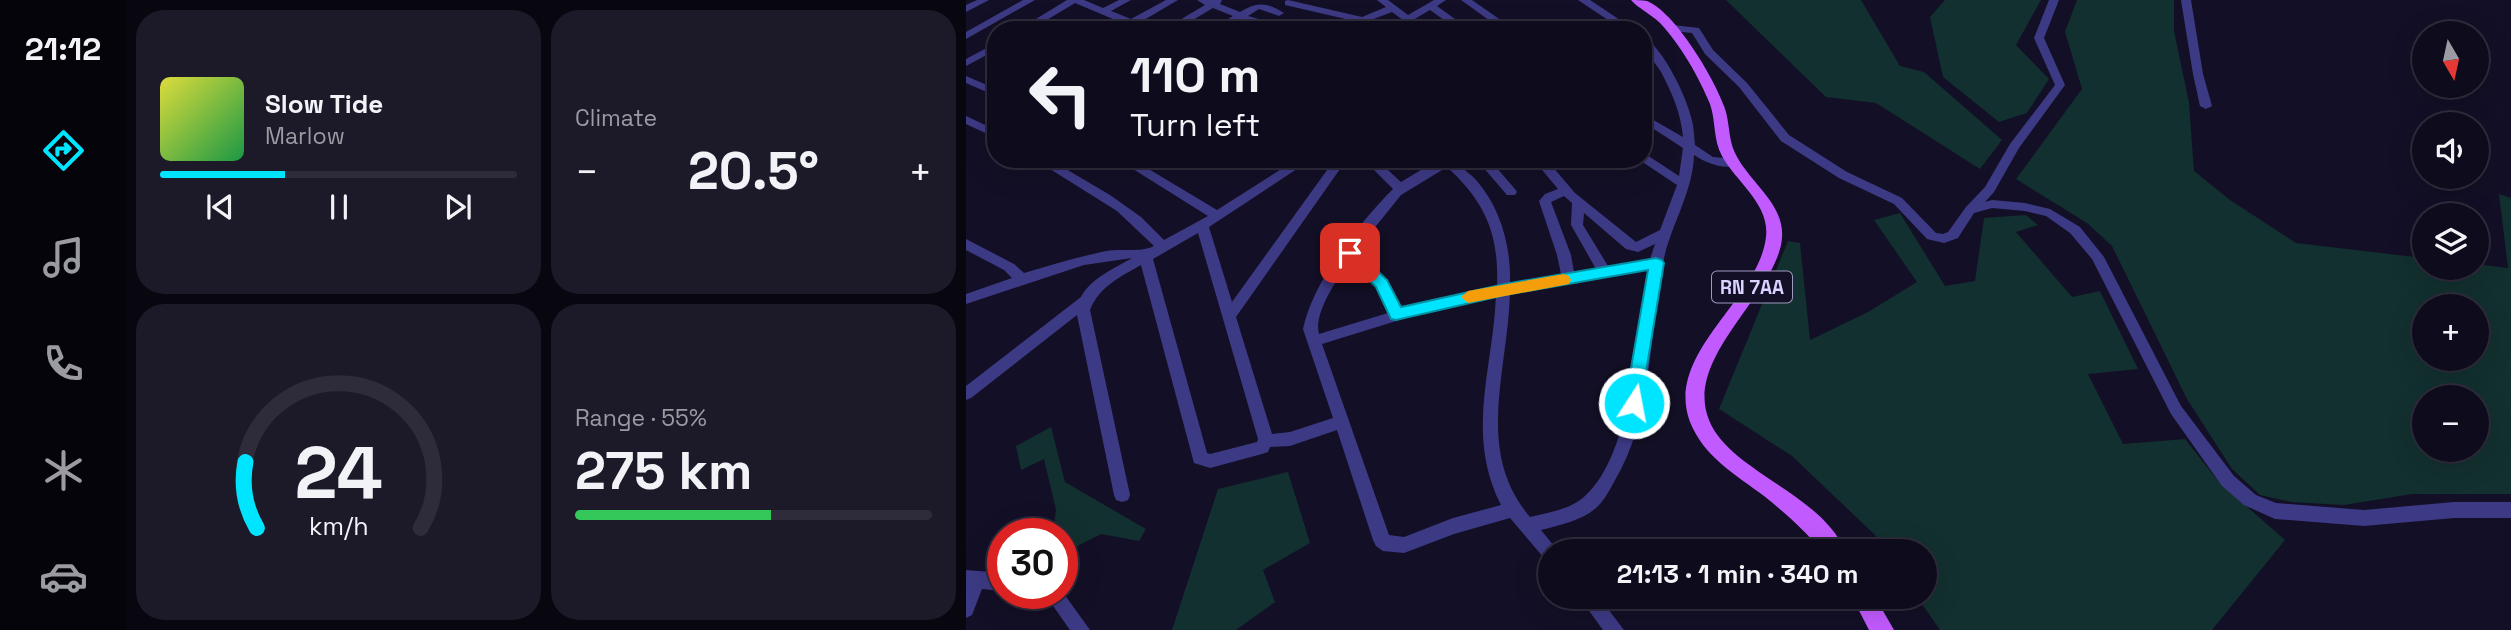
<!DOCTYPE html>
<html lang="en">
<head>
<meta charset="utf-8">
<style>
  :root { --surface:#0e0b1c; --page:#1c1929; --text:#f1f3f6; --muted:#9b9ba3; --line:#2e2b3b; --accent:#00e5ff }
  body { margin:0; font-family:"Space Grotesk",sans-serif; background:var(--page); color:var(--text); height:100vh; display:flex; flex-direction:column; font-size:26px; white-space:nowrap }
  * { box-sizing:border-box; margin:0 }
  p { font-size:23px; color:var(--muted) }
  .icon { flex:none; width:38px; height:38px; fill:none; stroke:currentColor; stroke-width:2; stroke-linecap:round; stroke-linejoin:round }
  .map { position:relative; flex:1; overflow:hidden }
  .drawer { display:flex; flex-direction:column; gap:10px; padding:10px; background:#08060f; width:840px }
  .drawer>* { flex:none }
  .top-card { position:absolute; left:21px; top:21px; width:665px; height:147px; border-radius:28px; box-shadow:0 7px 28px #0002,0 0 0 2px var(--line); background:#0e0b1c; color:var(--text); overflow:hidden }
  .needle { width:46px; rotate:171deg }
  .buttons { position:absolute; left:1446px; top:21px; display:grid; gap:14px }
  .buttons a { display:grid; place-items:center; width:77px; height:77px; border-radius:50%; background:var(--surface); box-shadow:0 7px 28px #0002,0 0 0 2px var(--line); font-size:35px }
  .speed { position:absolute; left:21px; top:518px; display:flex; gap:14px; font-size:35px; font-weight:700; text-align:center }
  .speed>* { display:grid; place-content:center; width:91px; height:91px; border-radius:50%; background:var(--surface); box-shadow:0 7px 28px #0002,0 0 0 2px var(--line); line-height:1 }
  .speed .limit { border:10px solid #d22; background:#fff; color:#111 }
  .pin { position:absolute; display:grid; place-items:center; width:60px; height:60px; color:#fff; margin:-30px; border-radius:14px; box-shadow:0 4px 10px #0006 }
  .me { position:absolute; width:77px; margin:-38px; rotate:11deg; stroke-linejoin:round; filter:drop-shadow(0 0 5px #0008) }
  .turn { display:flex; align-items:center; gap:24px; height:147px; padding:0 28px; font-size:32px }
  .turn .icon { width:91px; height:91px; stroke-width:2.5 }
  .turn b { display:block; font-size:49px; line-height:60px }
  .big { font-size:52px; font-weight:700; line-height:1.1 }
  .drawer .card { flex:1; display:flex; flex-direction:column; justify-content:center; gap:10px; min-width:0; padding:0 24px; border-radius:28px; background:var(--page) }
  .drawer .dial { align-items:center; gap:0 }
  .dial svg { height:182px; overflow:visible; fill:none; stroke:var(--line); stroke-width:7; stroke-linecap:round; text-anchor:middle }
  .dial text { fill:var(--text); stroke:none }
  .song { display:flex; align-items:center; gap:21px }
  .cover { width:84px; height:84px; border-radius:10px; background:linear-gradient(135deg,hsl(60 70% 55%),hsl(140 70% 35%)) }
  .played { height:7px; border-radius:4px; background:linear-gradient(90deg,var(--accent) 35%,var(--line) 35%) }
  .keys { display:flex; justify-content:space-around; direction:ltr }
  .heat { display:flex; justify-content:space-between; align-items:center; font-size:38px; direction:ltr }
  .charge { height:10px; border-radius:5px; background:linear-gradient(90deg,#34c759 55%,var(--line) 0) }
  .drawer .tiles { flex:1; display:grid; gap:10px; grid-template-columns:repeat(2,1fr) }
  .trip { position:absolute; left:572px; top:539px; width:399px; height:70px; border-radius:35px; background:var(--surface); box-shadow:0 7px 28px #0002,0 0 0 2px var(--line); font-weight:700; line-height:70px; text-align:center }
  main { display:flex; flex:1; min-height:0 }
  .tab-bar { display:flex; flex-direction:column; width:126px; justify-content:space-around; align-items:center; background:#06040b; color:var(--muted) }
  .tab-bar .icon { width:49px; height:49px }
  .tab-bar .on { color:var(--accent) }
  .tab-bar b { font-size:32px; color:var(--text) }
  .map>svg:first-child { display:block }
  .green { fill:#12302f; fill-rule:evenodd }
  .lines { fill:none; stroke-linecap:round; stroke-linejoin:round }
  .minor { fill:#3d3a85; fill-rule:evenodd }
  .major { fill:#c25bff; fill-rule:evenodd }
  .route { fill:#00e5ff; stroke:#0095a6; stroke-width:2 }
  .slow { fill:#f59e0b }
  .labels { text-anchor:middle; stroke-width:7; stroke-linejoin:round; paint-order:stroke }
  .shield { fill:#130f26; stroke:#9e99be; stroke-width:2 }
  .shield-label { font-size:19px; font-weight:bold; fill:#d9d4ff }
</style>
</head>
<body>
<main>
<nav class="tab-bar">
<b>21:12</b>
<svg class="icon on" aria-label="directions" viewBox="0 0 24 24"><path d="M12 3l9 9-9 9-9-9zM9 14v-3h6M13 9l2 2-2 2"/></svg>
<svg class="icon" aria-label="music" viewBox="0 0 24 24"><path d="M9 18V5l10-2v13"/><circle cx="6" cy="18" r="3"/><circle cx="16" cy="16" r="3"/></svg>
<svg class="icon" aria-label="phone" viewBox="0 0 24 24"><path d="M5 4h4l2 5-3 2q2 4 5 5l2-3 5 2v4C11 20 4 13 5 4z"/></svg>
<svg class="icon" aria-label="climate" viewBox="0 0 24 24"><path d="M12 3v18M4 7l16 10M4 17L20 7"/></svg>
<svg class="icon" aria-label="car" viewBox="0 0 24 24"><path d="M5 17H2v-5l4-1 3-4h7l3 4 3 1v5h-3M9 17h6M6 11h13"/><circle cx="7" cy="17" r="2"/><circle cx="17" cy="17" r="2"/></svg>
</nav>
<section class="drawer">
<div class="tiles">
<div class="card">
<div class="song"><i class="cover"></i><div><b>Slow Tide</b><p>Marlow</p></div></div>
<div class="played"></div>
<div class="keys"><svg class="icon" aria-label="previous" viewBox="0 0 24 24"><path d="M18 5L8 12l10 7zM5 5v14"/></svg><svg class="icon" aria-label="pause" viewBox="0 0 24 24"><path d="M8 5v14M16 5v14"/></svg><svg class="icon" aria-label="next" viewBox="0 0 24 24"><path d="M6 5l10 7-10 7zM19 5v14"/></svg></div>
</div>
<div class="card"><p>Climate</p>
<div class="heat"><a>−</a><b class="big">20.5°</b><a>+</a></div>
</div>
<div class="card dial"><svg viewBox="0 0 100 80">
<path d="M14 69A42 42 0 1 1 86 69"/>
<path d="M14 69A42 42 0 0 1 9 40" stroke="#00e5ff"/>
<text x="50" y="56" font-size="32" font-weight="700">24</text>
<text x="50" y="72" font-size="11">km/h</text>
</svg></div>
<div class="card"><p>Range · 55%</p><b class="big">275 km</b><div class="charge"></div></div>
</div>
</section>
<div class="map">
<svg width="1545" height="630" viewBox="0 0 1545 630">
  <rect width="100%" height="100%" fill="#130f26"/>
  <!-- green -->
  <g class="green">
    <path d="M760,0h135l39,66 24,6 78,68 -22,29 -104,-66 -50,-6z"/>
    <path d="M979,0h96l-25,45 33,34 -22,34 -28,9 -56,-45 -13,-60z"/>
    <path d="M1111,0h97v31l15,72 5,68 36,29 66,43 128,15v10h52v-4l32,4 -9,-74 12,4v296h-99l-68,11 -53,-3 -31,-7 -28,-26 -45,-70 -75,-153 -25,-23 -71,-44 66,-90 -17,-57zM1510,306v53h-52v-53zM1510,397v53h-52v-53z"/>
    <path d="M934,213l45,73 30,-5 9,-63 42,-3 12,10 -22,7 56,65 28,-6 38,78 -50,5 35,70 62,-5 34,43 66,58 -73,90h-272l-23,-33h8v-46h-39l-11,-16 -83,-79 -73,-47 69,-168 12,2 10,97 58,-28 49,-30 -43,-62z"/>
    <path d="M85,427l14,55 81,47 -7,12 -38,-7 -39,20v-20h-9l3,-24 -12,-51 -23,11 -5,-24z"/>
    <path d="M322,472l22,71 -47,27 12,32 -39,28h-64l46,-141z"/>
  </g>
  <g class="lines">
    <!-- minor -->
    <g class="minor">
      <path d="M11,0h12l-23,12v-7z"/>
      <path d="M57,0h12l-69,39v-7z"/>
      <path d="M101,0h17l19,8 16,-8h12l-20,11 20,8 35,-19h12l-39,23 14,7h-14l-64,-27 -45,27h-12z"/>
      <path d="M231,0h25l-2,4 20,8c17,-10 27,-10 44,1l-5,3 -20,-7 -11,7 49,14h-20l-36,-10 -18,10h-13l23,-14 -20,-8 -37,22h-13l42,-25z"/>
      <path d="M322,0l74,17 24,-10 -9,-7h11l20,15 26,-15h12l-9,6 33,24h-12l-28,-20 -17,10v10h-10v-10l-11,-8 -29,11 -78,-18v-4z"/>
      <path d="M495,0h11l43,30h-12l-4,-3 -6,3h-14l14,-7z"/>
      <path d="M612,0h12l45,30h-12z"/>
      <path d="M1083,0h10l-15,38 21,47 -46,63 -25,44 -9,10 7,-2 33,3 25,6 30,18 24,30 77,149 53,70 22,19 20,8 88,7 90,-8h57v16h-57l-90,8 -89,-7 -31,-14 -22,-19 -51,-72 -79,-155 -22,-26 -24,-17 -21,-5 -33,-3 -18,5 -16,25 -14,5 -17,-4 -33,-35 -55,-26 -58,-37 -42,-54 -34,-33 -13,-21 -19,-2 -5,-3 5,-3 26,3 14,22 34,33 42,52 58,37 55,26 34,35 7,1 5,-2 18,-25 19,-20 25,-43 45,-59 -21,-47z"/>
      <path d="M1215,0h10l12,74 9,32 -6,3 -6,-3 -7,-32z"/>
      <path d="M677,37c20,10 43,59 48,80 3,9 3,19 4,28l18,12 21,2 6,4c-12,9 -34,0 -46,-8 -1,38 -24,71 -31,108 -15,73 -9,153 -49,219 -5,9 -10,19 -18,26 -15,13 -36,17 -55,22l17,21h-8v9l-6,-2 -34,-40 -56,16 -50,19 -21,-2 -7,-5 -3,-6 -36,-110 -47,16 -20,1 -2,5 -6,2 -52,14 -16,-5 -53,-198c-21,12 -42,22 -51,45l40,185 -2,5 -6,2 -6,-2 -2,-5 -37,-180 -106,83 -5,2v-14l115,-89c10,-19 34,-29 51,-39l-48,7 -118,39v-10l46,-16 -8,-8 -38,-20v-11l48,25 10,9c27,-8 54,-16 82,-22 16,-3 35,2 48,-5l-37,-35 -83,-52h15l61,36 31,22 23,23 44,-24 -91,-57h15l85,51 80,-51h15l-103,68 23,75 103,-143h12l-111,158 36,117 18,-2 43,-14 -30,-89c10,-48 56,-106 90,-140l-30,-30h13l25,23 38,-23h14c7,8 17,14 24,22 24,28 34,66 33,102l51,-9 -4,-19 -18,-54 6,-7 13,-5 -25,-30h13l29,34 61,49 24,-12 17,-45 -39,-26h5v-5l4,1 32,21 4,-28 -40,-26v-8l40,23c-2,-24 -11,-44 -22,-65 -7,-11 -18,-22 -18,-35zM481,167c38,35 52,66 50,119l-97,23 -13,-29 -31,-29 45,-56zM598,196l8,7 -1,22 25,44 -22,3 -3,-17 -20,-53zM618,213l42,36 12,3 17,-8 -5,15 -42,7 -25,-41zM232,233l60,206 -1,3 -47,12 -3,-1 -54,-194zM384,261l26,26 12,26 -69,21c-6,-21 19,-56 31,-73zM682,269c-10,61 -15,184 -63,227 -15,14 -36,16 -55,21 -56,-66 -22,-146 -20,-224zM530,296c-3,73 -31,138 5,209l-48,13 -49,19 -15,-2 -67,-191 100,-31z"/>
      <path d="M30,43v7l-30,16v-7z"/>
      <path d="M0,76l30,13v7l-30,-13z"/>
      <path d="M0,116l30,14v8l-30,-14z"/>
      <path d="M510,159h13l26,30 2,3 -2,3h-8z"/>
      <path d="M0,570l37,3v18l-21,-2 -10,26 -6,3z"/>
      <path d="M96,591l28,39h-20l-26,-37h18z"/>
      <path d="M613,597h20l25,33h-21z"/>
    </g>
    <!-- major -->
    <g class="major">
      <path d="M665,0c5,0 11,0 16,1 28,11 67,77 77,105 6,15 4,33 11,47 16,33 57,54 45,96 -15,54 -95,112 -71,171 20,51 113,74 136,131h-24c-16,-21 -36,-38 -57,-55 -28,-21 -60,-39 -74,-74 -26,-69 69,-122 76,-185 4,-33 -30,-55 -44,-81 -9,-16 -6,-35 -12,-52 -11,-27 -30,-60 -50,-81 -9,-9 -21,-14 -29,-23z"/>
      <path d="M886,597h23l19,33h-25z"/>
    </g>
  </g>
  <!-- route -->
  <path class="route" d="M384,248l5,1 32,31 14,27 104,-23 151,-26 6,2 2,3 -24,145h-12l-3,-5 23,-133 -143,25 -109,25 -5,-1 -15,-32 -31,-30 -3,-4 3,-4z"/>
  <!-- slow -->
  <path class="slow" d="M598,274l5,2 2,4 -2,4 -101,19 -7,-6 7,-6z"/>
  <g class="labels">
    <!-- shield labels -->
    <rect class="shield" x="746" y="271.5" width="80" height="31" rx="5"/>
    <g class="shield-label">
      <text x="786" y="294">RN 7AA</text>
    </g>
  </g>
</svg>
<div class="buttons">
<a><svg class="needle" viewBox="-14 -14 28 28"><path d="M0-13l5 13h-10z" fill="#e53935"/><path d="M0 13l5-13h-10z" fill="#9b9ba3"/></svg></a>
<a><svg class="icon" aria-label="sound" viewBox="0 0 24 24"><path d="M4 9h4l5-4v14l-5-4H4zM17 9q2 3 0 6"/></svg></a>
<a><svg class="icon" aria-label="layers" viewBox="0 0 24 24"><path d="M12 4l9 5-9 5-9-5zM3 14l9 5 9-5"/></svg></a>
<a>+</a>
<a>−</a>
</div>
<div class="speed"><div class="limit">30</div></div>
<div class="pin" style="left:384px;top:253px;background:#d93025"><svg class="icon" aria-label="arrive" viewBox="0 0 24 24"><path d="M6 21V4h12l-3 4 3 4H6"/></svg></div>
<svg class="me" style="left:668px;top:403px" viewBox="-20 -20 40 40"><circle r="17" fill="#00e5ff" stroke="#fff" stroke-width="3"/><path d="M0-11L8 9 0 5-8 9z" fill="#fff"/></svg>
<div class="trip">21:13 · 1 min · 340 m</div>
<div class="top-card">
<div class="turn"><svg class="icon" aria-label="left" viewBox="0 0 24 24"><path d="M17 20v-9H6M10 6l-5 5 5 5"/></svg><div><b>110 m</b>Turn left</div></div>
</div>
</div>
</main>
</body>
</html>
